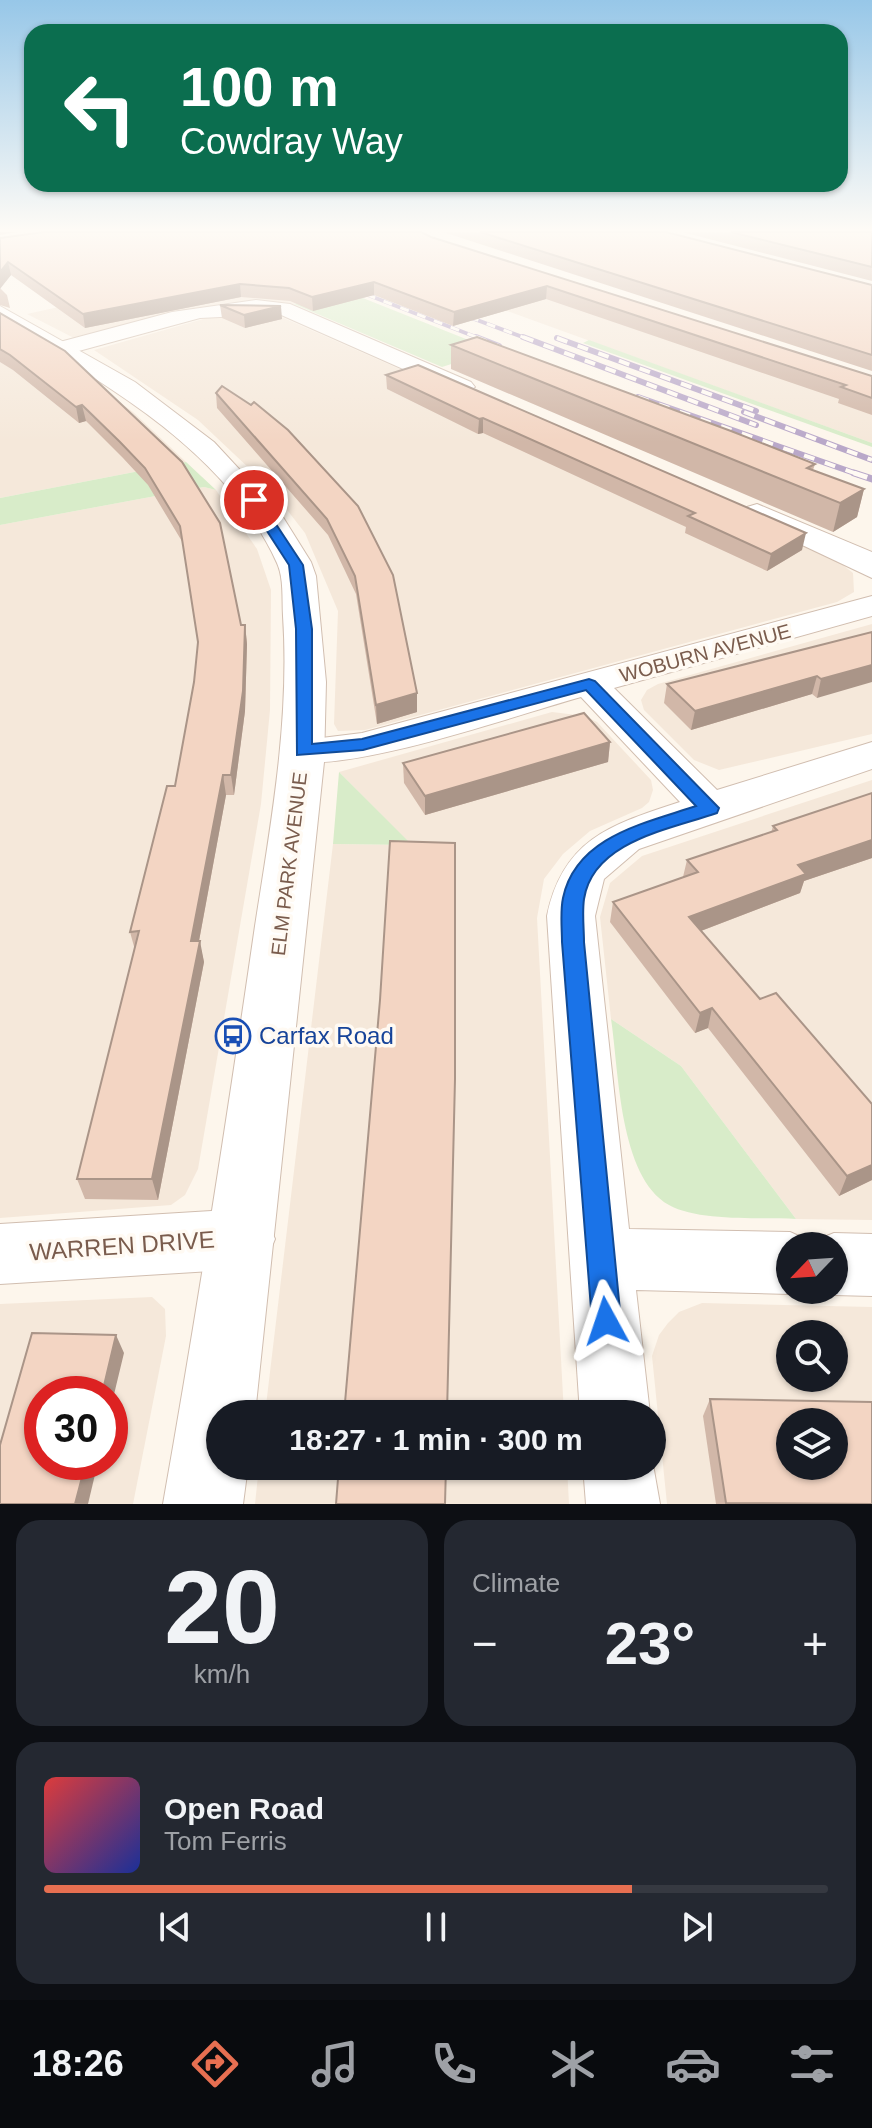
<!DOCTYPE html>
<html lang="en">
<head>
<meta charset="utf-8">
<style>
  :root { --surface:#171b24; --page:#242831; --text:#f1f3f6; --muted:#9ea1a6; --line:#363941; --accent:#e76f51 }
  body { margin:0; font-family:Arial,sans-serif; background:var(--page); color:var(--text); height:100vh; display:flex; flex-direction:column; font-size:30px; white-space:nowrap }
  * { box-sizing:border-box; margin:0 }
  p { font-size:26px; color:var(--muted) }
  .icon { flex:none; width:44px; height:44px; fill:none; stroke:currentColor; stroke-width:2; stroke-linecap:round; stroke-linejoin:round }
  .map { position:relative; height:1504px; overflow:hidden }
  .panel { display:flex; flex-direction:column; gap:16px; padding:16px; background:#0d0f14; flex:1 }
  .panel>* { flex:none }
  .banner { position:absolute; left:24px; top:24px; width:824px; height:168px; border-radius:24px; box-shadow:0 2px 6px #0004; background:#0b6e4f; color:#fff; overflow:hidden }
  .needle { width:52px; rotate:245deg }
  .tools { position:absolute; left:776px; top:1232px; display:grid; gap:16px }
  .tools a { display:grid; place-items:center; width:72px; height:72px; border-radius:50%; background:var(--surface); box-shadow:0 2px 6px #0004; font-size:40px }
  .speed { position:absolute; left:24px; top:1376px; display:flex; gap:16px; font-size:40px; font-weight:700; text-align:center }
  .speed>* { display:grid; place-content:center; width:104px; height:104px; border-radius:50%; background:var(--surface); box-shadow:0 2px 6px #0004; line-height:1 }
  .speed .limit { border:12px solid #d22; background:#fff; color:#111 }
  .pin { position:absolute; display:grid; place-items:center; width:68px; height:68px; color:#fff; margin:-34px; border:4px solid #fff; border-radius:50%; box-shadow:0 2px 8px #0007 }
  .me { position:absolute; width:88px; margin:-44px; rotate:355deg; stroke-linejoin:round; filter:drop-shadow(0 0 6px #0008) }
  .turn { display:flex; align-items:center; gap:28px; height:168px; padding:0 24px; font-size:36px }
  .turn .icon { width:104px; height:104px; stroke-width:2.5 }
  .turn b { display:block; font-size:56px; line-height:68px }
  .big { font-size:60px; font-weight:800; line-height:1.1 }
  .panel .widget { flex:1; display:flex; flex-direction:column; justify-content:center; gap:12px; min-width:0; padding:0 28px; border-radius:24px; background:var(--page) }
  .panel .dial { align-items:center; gap:0 }
  .dial b { font-size:104px; line-height:1 }
  .song { display:flex; align-items:center; gap:24px }
  .cover { width:96px; height:96px; border-radius:12px; background:linear-gradient(135deg,hsl(0 70% 55%),hsl(230 70% 35%)) }
  .played { height:8px; border-radius:4px; background:linear-gradient(90deg,var(--accent) 75%,var(--line) 75%) }
  .keys { display:flex; justify-content:space-around; direction:ltr }
  .heat { display:flex; justify-content:space-between; align-items:center; font-size:44px; direction:ltr }
  .panel .tiles { flex:1; display:grid; gap:16px; grid-template-columns:1fr 1fr }
  .widget:last-child { grid-column:span 2 }
  .trip { position:absolute; left:206px; top:1400px; width:460px; height:80px; border-radius:40px; background:var(--surface); box-shadow:0 2px 6px #0004; font-weight:800; line-height:80px; text-align:center }
  .dock { display:flex; height:128px; justify-content:space-around; align-items:center; background:#090b0e; color:var(--muted) }
  .dock .icon { width:56px; height:56px }
  .dock .on { color:var(--accent) }
  .dock b { font-size:36px; color:var(--text) }
  .map>svg:first-child { display:block }
  .residential { fill:#f5e8da; fill-rule:evenodd }
  .green { fill:#d8ecc9 }
  .lines { fill:none; stroke-linecap:round; stroke-linejoin:round }
  .minor-casing { stroke:#d1beb0; stroke-width:2 }
  .tertiary-casing { stroke:#d1beb0; stroke-width:2 }
  .minor { fill:#fff; fill-rule:evenodd }
  .tertiary { fill:#fff; fill-rule:evenodd }
  .rail-far2-casing { stroke:#b9a8c9; stroke-width:4 }
  .rail-far1-casing { stroke:#b9a8c9; stroke-width:6 }
  .rail-casing { stroke:#b9a8c9; stroke-width:7 }
  .rail-far2 { stroke:#fffaf3; stroke-width:3; stroke-dasharray:9; stroke-linecap:butt }
  .rail-far1 { stroke:#fffaf3; stroke-width:4; stroke-dasharray:11; stroke-linecap:butt }
  .rail { stroke:#fffaf3; stroke-width:5; stroke-dasharray:14; stroke-linecap:butt }
  .wall { fill:#d1b7a8 }
  .shaded-wall { fill:#aa9588 }
  .building { fill:#f3d5c3; stroke:#aa9588; stroke-width:2; fill-rule:evenodd }
  .route { fill:#1a73e8; stroke:#114b97; stroke-width:2 }
  .labels { text-anchor:middle; stroke-width:7; stroke-linejoin:round; paint-order:stroke }
  .street-label { font-size:20px; fill:#7a5c4d; stroke:#fffaf3 }
  .near-transit-label { font-size:24px; fill:#164399; stroke:#fffaf3; text-anchor:start }
  .near-street-label { font-size:24px; fill:#7a5c4d; stroke:#fffaf3 }
</style>
</head>
<body>
<div class="map">
<svg width="872" height="1504" viewBox="0 0 872 1504">
  <rect width="100%" height="100%" fill="#fdf6ec"/>
  <!-- residential -->
  <g class="residential">
    <path d="M289,232h123l460,158v53z"/>
    <path d="M263,262l76,31 -45,11 -36,-4 -34,3 -150,35 -47,-24z"/>
    <path d="M228,312h42l569,250 14,11 1,19 -17,10 -472,128 -27,1 -4,-7 4,-113 -33,-78 -35,-45 -72,-68 -104,-70z"/>
    <path d="M0,327l79,46 54,39 53,50 -186,36z"/>
    <path d="M204,487l12,3 41,59 14,41 -1,120 -9,94 -63,365 -13,26 -14,10 -171,13v-693z"/>
    <path d="M872,624v110l-153,36 -25,-10 -50,-50 -3,-10 6,-10 11,-6z"/>
    <path d="M552,712l33,4 12,6 54,58 2,10 -4,12 -7,6 -52,23 -27,23 -19,25 -7,39 27,496h-299l68,-570 78,1 -72,-73z"/>
    <path d="M872,780v440l-76,-1 -115,-153 -70,-47 -11,-102 10,-34 32,-27z"/>
    <path d="M152,1297l13,12 1,27 -33,168h-133v-200zM42,1394h68v68h-68z"/>
    <path d="M702,1303l170,4v197h-205l-15,-148 7,-21 9,-12 11,-11zM790,1334h44v44h-44zM790,1422h44v44h-44z"/>
    <path d="M259,1466h308l2,38h-314z"/>
  </g>
  <!-- green -->
  <g class="green">
    <path d="M197,232l274,109 18,11 -47,15 -148,-63 43,-11z"/>
    <path d="M589,340l283,103v4l-289,-104z"/>
    <path d="M186,462l30,28 -12,-3 -204,38v-27z"/>
    <path d="M339,772l73,73 -79,-1z"/>
    <path d="M611,1019l70,47 115,153c-34,-2 -97,3 -127,-14 -50,-28 -50,-134 -58,-186z"/>
  </g>
  <g class="lines">
    <!-- minor casing -->
    <g class="minor-casing">
      <g id="minor">
        <path d="M256,300l34,4 181,78 4,5 -12,7 -8,-2 -176,-78 -79,4 -136,37 -11,-7 3,-5 116,-31z"/>
        <path d="M757,504l115,48v26l-125,-59 -5,-6 5,-6z"/>
        <path d="M872,596v20l-258,72 103,102 155,-48v27l-233,80 -35,30 -9,37 34,313 161,3 22,10 22,-9 38,1v62l-38,-1 -12,-5h12v-44h-44v44h9l-9,4 -154,-4 14,124h-70l-33,-498c16,-78 66,-92 133,-114l-99,-105c-65,18 -234,78 -292,63l-6,-9 6,-9 73,-9z"/>
        <path d="M244,1209l22,9 9,21 -9,21 -22,9 -244,15v-60z"/>
        <path d="M652,1459l8,45h-74l-3,-38h69z"/>
      </g>
    </g>
    <!-- tertiary casing -->
    <g class="tertiary-casing">
      <path id="tertiary" d="M0,306l135,76 79,60 67,72 30,48 5,14 10,106 -2,80 -69,652h-35v52h28l-5,38h-80c34,-192 64,-385 92,-578 16,-103 35,-206 28,-310 -1,-17 1,-38 -6,-53 -51,-113 -175,-182 -277,-241z"/>
    </g>
    <!-- minor -->
    <use href="#minor" class="minor"/>
    <!-- tertiary -->
    <use href="#tertiary" class="tertiary"/>
    <!-- rail-far2 casing -->
    <g class="rail-far2-casing">
      <g id="rail-far2">
        <path d="M350,288l131,51"/>
        <path d="M453,311l75,28"/>
        <path d="M557,338l3,1"/>
      </g>
    </g>
    <!-- rail-far1 casing -->
    <g class="rail-far1-casing">
      <g id="rail-far1">
        <path d="M476,337l23,9"/>
        <path d="M523,337l233,88"/>
        <path d="M557,338l199,73"/>
        <path d="M638,397l222,78"/>
        <path d="M744,412l128,48"/>
      </g>
    </g>
    <!-- rail casing -->
    <g class="rail-casing">
      <path id="rail" d="M854,473l18,6"/>
    </g>
    <!-- rail-far2 -->
    <use href="#rail-far2" class="rail-far2"/>
    <!-- rail-far1 -->
    <use href="#rail-far1" class="rail-far1"/>
    <!-- rail -->
    <use href="#rail" class="rail"/>
  </g>
  <!-- wall -->
  <g class="wall">
    <path d="M443,232h223l206,53v86z"/>
    <path d="M682,232h190v49z"/>
    <path d="M431,237l441,139v39l-34,-12 1,-4 -293,-100 -93,27 -79,-31 -61,16 -23,-10 -49,-4 -156,31 -74,-53 -11,13 7,7 3,13 -10,-3v-67z"/>
    <path d="M220,305l62,14 -37,9 -23,-10z"/>
    <path d="M0,313l182,149 59,163h4l2,19 -2,67 -11,84h-8l-27,146 5,21 -46,238 -73,-1 -8,-20 58,-229 -5,-18 45,-146 19,-104 4,-40 -15,-99 -35,-58 -25,-27 -37,-37 -7,2 -66,-53 -13,-8z"/>
    <path d="M451,345l364,119 -2,6 51,19 -7,28 -24,15 -382,-163z"/>
    <path d="M386,375l416,175 -35,21 -82,-38 1,-6 -203,-94 -5,1 -91,-45z"/>
    <path d="M216,393l72,37 129,282 -40,12 -21,-130 -28,-59 -111,-127z"/>
    <path d="M872,632l-55,66 -5,-4 -121,36 -27,-27 3,-19z"/>
    <path d="M610,742l-2,20 -183,53 -21,-32 -1,-20z"/>
    <path d="M872,793v65l-68,23 -4,12 -99,38 59,68 112,105v76l-33,16 -131,-168 -13,5 -85,-111 3,-20 70,-25 4,-17 84,-27 2,-7z"/>
    <path d="M710,1399l162,105h-156l-13,-88z"/>
  </g>
  <!-- shaded-wall -->
  <g class="shaded-wall">
    <path d="M0,232h17l-17,3z"/>
    <path d="M8,262l3,13 -11,14v-17z"/>
    <path d="M374,282v13l-61,16 -1,-14z"/>
    <path d="M240,284l1,13 -156,31 -2,-14z"/>
    <path d="M547,286l-1,13 -93,27 1,-14z"/>
    <path d="M281,306l1,13 -37,9 -1,-13z"/>
    <path d="M82,405l4,16 -7,2 -3,-16z"/>
    <path d="M483,418v15l-5,1 1,-15z"/>
    <path d="M864,489l-7,28 -24,15 7,-29z"/>
    <path d="M806,533l-4,17 -35,21 4,-17z"/>
    <path d="M245,625l2,19 -2,67 -11,84 -3,-20z"/>
    <path d="M872,665v17l-55,16 4,-19z"/>
    <path d="M817,676l-5,18 -121,36 4,-19z"/>
    <path d="M417,693v19l-40,12 -1,-19z"/>
    <path d="M610,742l-2,20 -183,53v-19z"/>
    <path d="M223,775l3,20 -30,162 4,-16 4,21 -46,238 -6,-21 39,-238z"/>
    <path d="M872,840v18l-68,23 -4,12 -115,44 4,-20 109,-52z"/>
    <path d="M712,1008l-4,20 -13,5 5,-20z"/>
    <path d="M872,1165v15l-33,16 8,-20z"/>
    <path d="M116,1335l8,18 -14,58v-17h-8z"/>
    <path d="M86,1462h12l-10,42h-13z"/>
  </g>
  <!-- building -->
  <g class="building">
    <path d="M44,232h377l10,5 441,139v22l-31,-11 5,-2 -299,-99 -93,26 -80,-30 -62,15 -23,-9 -49,-4 -157,30 -75,-52 -8,10v-34z"/>
    <path d="M480,232h186l206,53v70z"/>
    <path d="M731,232h141v35z"/>
    <path d="M220,305l61,1 -37,9z"/>
    <path d="M0,313l65,38 117,111 38,61 21,102h4l-2,66 -12,84h-8l-32,166h9l-48,238h-75l62,-248 -9,1 37,-146h8l19,-104 4,-40 -18,-116 -35,-58 -25,-26 -38,-37 -6,2 -66,-52 -10,-6z"/>
    <path d="M477,337l254,94 84,33 -8,4 57,21 -24,14 -389,-158z"/>
    <path d="M418,365l388,168 -35,21 -83,-38 7,-3 -212,-95 -4,1 -93,-44z"/>
    <path d="M222,386l29,19 3,-3 34,28 70,76 35,69 24,118 -41,12 -21,-129 -28,-57 -111,-126z"/>
    <path d="M872,632v33l-51,14 -4,-3 -122,35 -28,-27z"/>
    <path d="M584,713l26,29 -185,54 -22,-33z"/>
    <path d="M872,793v47l-74,25 8,9 -117,43 71,82 16,-6 96,111v61l-25,11 -135,-168 -12,5 -87,-111 85,-30 -11,-12 90,-30 -4,-4z"/>
    <path d="M390,841l65,2v236l-8,335h-103l36,-414z"/>
    <path d="M32,1333l84,2 -14,59h-60v68h44l-11,42h-75v-59z"/>
    <path d="M710,1399l162,3v102l-146,-1zM790,1422h44v44h-44z"/>
    <path d="M339,1466h107l-1,38h-109z"/>
  </g>
  <!-- sky -->
  <linearGradient id="sky" x2="0" y2="1"><stop stop-color="#97c7e8"/><stop offset="0.52" stop-color="#fefbf6"/><stop offset="1" stop-color="#fefbf6" stop-opacity="0"/></linearGradient>
  <rect width="872" height="442" fill="url(#sky)"/>
  <!-- route -->
  <path class="route" d="M249,497h9l45,68 9,64v115l50,-5 227,-60 6,2 124,127 -2,5c-46,16 -124,28 -133,86 -2,14 0,30 0,43l37,379 -4,11 -11,4 -10,-4 -4,-11 -30,-379c0,-13 -2,-30 1,-44 13,-62 83,-75 133,-92l-110,-116 -223,60 -66,5 -1,-126 -7,-64 -42,-65z"/>
  <!-- icons -->
  <defs>
    <g id="bus-ring" transform="scale(1.8)"><circle r="9.5" fill="#fffaf3" stroke="#1a4fb4" stroke-width="1.5"/><path d="M-5-6H5V4H4V6H2V4H-2V6H-4V4H-5ZM-3.5-4V0h7V-4ZM-3.5 1.2v1.5H-2V1.2ZM2 1.2v1.5H3.5V1.2Z" fill="#1a4fb4"/></g>
  </defs>
  <g fill-rule="evenodd">
    <use href="#bus-ring" x="233" y="1036"/>
  </g>
  <g class="labels">
    <!-- street labels -->
    <g class="street-label">
      <text transform="translate(705 653) rotate(-15)" y="7">WOBURN AVENUE</text>
      <text transform="translate(289 864) rotate(-83)" y="7">ELM PARK AVENUE</text>
    </g>
    <!-- near-transit labels -->
    <g class="near-transit-label">
      <text x="259" y="1044">Carfax Road</text>
    </g>
    <!-- near-street labels -->
    <g class="near-street-label">
      <text transform="translate(122 1246) rotate(-4)" y="8">WARREN DRIVE</text>
    </g>
  </g>
</svg>
<div class="tools">
<a><svg class="needle" viewBox="-14 -14 28 28"><path d="M0-13l5 13h-10z" fill="#e53935"/><path d="M0 13l5-13h-10z" fill="#9ea1a6"/></svg></a>
<a><svg class="icon" aria-label="search" viewBox="0 0 24 24"><circle cx="10" cy="10" r="6"/><path d="M15 15l6 6"/></svg></a>
<a><svg class="icon" aria-label="layers" viewBox="0 0 24 24"><path d="M12 4l9 5-9 5-9-5zM3 14l9 5 9-5"/></svg></a>
</div>
<div class="speed"><div class="limit">30</div></div>
<div class="pin" style="left:254px;top:500px;background:#d93025"><svg class="icon" aria-label="arrive" viewBox="0 0 24 24"><path d="M6 21V4h12l-3 4 3 4H6"/></svg></div>
<svg class="me" style="left:606px;top:1321px" viewBox="-20 -20 40 40"><path d="M0-17L14 15 0 8-14 15z" fill="#1a73e8" stroke="#fff" stroke-width="4"/></svg>
<div class="trip">18:27 · 1 min · 300 m</div>
<div class="banner">
<div class="turn"><svg class="icon" aria-label="left" viewBox="0 0 24 24"><path d="M17 20v-9H6M10 6l-5 5 5 5"/></svg><div><b>100 m</b>Cowdray Way</div></div>
</div>
</div>
<section class="panel">
<div class="tiles">
<div class="widget dial"><b>20</b><p>km/h</p></div>
<div class="widget"><p>Climate</p>
<div class="heat"><a>−</a><b class="big">23°</b><a>+</a></div>
</div>
<div class="widget">
<div class="song"><i class="cover"></i><div><b>Open Road</b><p>Tom Ferris</p></div></div>
<div class="played"></div>
<div class="keys"><svg class="icon" aria-label="previous" viewBox="0 0 24 24"><path d="M18 5L8 12l10 7zM5 5v14"/></svg><svg class="icon" aria-label="pause" viewBox="0 0 24 24"><path d="M8 5v14M16 5v14"/></svg><svg class="icon" aria-label="next" viewBox="0 0 24 24"><path d="M6 5l10 7-10 7zM19 5v14"/></svg></div>
</div>
</div>
</section>
<nav class="dock">
<b>18:26</b>
<svg class="icon on" aria-label="directions" viewBox="0 0 24 24"><path d="M12 3l9 9-9 9-9-9zM9 14v-3h6M13 9l2 2-2 2"/></svg>
<svg class="icon" aria-label="music" viewBox="0 0 24 24"><path d="M9 18V5l10-2v13"/><circle cx="6" cy="18" r="3"/><circle cx="16" cy="16" r="3"/></svg>
<svg class="icon" aria-label="phone" viewBox="0 0 24 24"><path d="M5 4h4l2 5-3 2q2 4 5 5l2-3 5 2v4C11 20 4 13 5 4z"/></svg>
<svg class="icon" aria-label="climate" viewBox="0 0 24 24"><path d="M12 3v18M4 7l16 10M4 17L20 7"/></svg>
<svg class="icon" aria-label="car" viewBox="0 0 24 24"><path d="M5 17H2v-5l4-1 3-4h7l3 4 3 1v5h-3M9 17h6M6 11h13"/><circle cx="7" cy="17" r="2"/><circle cx="17" cy="17" r="2"/></svg>
<svg class="icon" aria-label="filters" viewBox="0 0 24 24"><path d="M4 7h16M4 17h16"/><circle cx="9" cy="7" r="2"/><circle cx="15" cy="17" r="2"/></svg>
</nav>
</body>
</html>
